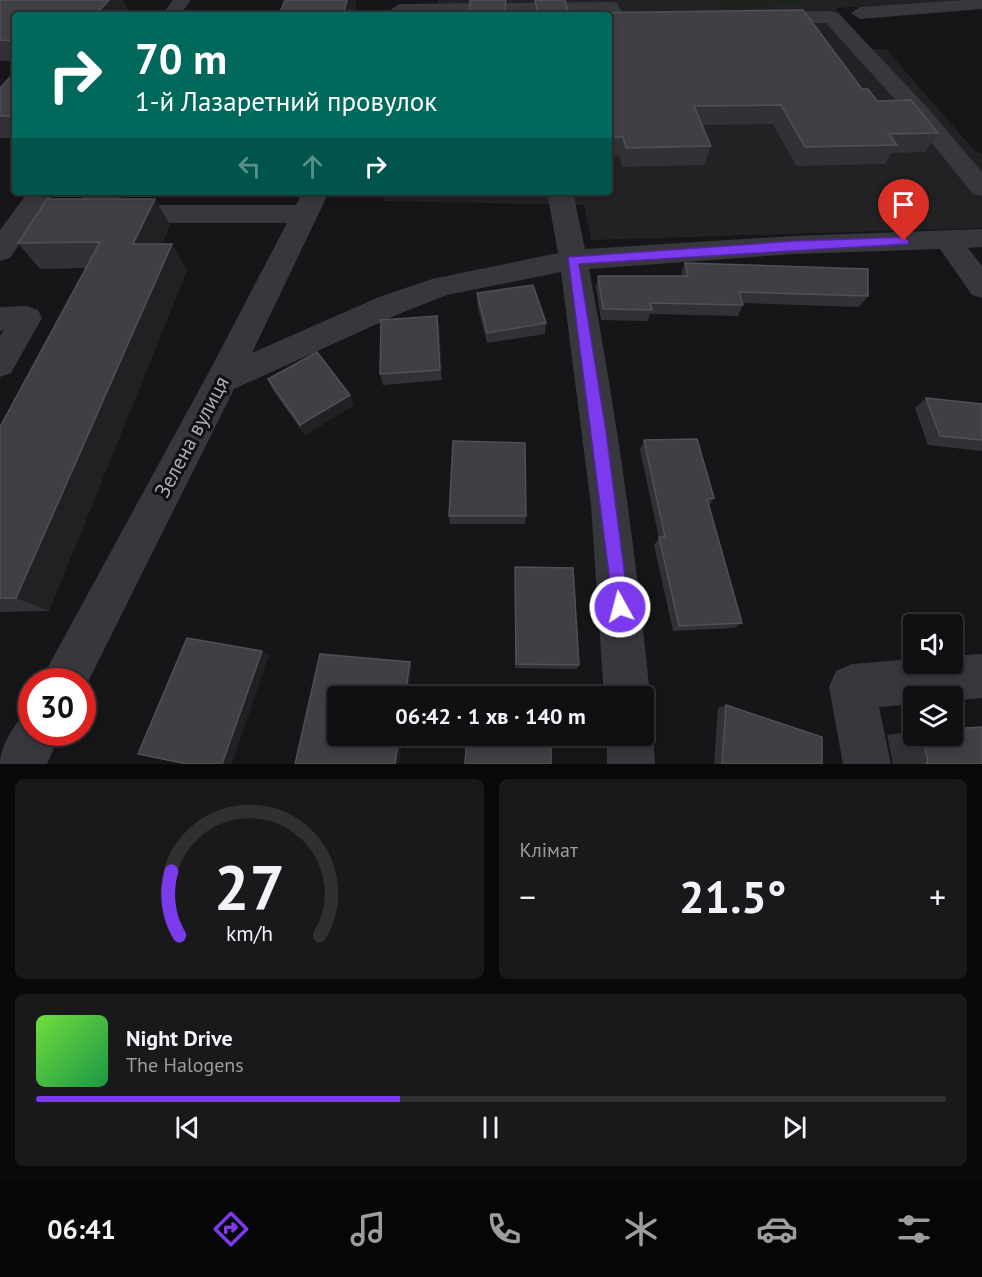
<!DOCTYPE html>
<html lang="uk">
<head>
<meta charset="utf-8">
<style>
  :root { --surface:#101012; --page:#19191b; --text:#f1f3f6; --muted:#9c9d9f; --line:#303032; --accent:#7c3aed }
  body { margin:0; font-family:"PT Sans",sans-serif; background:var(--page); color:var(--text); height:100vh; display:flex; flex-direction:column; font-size:22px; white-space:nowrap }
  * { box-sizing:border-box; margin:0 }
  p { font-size:20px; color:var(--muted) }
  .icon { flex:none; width:33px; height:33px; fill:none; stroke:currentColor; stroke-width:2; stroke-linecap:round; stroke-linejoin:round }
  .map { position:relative; height:764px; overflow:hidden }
  .panel { display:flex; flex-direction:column; gap:15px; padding:15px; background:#09090a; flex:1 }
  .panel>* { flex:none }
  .banner { position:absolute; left:12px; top:12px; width:600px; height:183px; border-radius:6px; box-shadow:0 3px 9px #0003,0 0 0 2px var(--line); background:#00695c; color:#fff; overflow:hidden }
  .controls { position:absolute; left:903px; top:614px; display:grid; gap:12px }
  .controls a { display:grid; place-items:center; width:60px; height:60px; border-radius:6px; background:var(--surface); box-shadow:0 3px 9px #0003,0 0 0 2px var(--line); font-size:30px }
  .speed { position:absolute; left:18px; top:668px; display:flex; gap:12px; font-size:30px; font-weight:700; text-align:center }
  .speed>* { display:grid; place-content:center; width:78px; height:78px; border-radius:50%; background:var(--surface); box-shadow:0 3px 9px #0003,0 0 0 2px var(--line); line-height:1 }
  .speed .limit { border:9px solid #d22; background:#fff; color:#111 }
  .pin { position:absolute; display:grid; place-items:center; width:51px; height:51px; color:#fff; margin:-62px -26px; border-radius:50% 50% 50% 0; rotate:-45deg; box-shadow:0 0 6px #0007 }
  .pin .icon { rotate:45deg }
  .me { position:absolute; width:66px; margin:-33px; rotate:353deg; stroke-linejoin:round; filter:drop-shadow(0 0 4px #0008) }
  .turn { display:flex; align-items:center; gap:21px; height:126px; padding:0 24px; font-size:27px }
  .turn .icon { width:78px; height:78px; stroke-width:2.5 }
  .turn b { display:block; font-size:42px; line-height:51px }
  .lanes { display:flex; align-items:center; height:57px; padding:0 24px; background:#0003; justify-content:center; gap:30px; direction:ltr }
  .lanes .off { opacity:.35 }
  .big { font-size:45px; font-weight:800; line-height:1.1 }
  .panel .widget { flex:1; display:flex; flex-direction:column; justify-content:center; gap:9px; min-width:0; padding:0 21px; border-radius:9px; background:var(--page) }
  .panel .dial { align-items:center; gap:0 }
  .dial svg { height:156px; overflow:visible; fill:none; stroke:var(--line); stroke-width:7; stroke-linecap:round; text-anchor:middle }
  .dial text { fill:var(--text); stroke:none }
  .song { display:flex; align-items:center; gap:18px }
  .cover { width:72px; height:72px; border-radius:9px; background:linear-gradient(135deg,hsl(100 70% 55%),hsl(140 70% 35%)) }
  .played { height:6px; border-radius:3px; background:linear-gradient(90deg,var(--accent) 40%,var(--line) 40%) }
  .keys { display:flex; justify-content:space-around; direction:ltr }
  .heat { display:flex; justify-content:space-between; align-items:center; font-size:33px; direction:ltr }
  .panel .tiles { flex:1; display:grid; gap:15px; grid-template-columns:1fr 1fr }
  .widget:last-child { grid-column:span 2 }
  .trip { position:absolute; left:327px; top:686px; width:327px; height:60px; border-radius:6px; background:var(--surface); box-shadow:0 3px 9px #0003,0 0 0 2px var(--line); font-weight:800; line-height:60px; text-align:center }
  .tab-bar { display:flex; height:96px; justify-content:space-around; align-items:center; background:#060607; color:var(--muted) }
  .tab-bar .icon { width:42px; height:42px }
  .tab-bar .selected { color:var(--accent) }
  .tab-bar b { font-size:27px; color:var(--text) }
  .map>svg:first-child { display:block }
  .built { fill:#222225 }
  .green { fill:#1c231d }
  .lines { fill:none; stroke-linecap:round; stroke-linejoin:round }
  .minor { fill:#37383d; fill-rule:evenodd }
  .wall { fill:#323236 }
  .shaded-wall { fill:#212124 }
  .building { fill:#3f3f44; stroke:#4f5156; stroke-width:1.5 }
  .route { fill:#7c3aed; stroke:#51269a; stroke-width:1.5 }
  .labels { text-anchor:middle; stroke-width:6; stroke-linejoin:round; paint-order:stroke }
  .street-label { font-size:21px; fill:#a8adb8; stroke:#111113 }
</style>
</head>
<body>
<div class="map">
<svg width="982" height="764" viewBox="0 0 982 764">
  <rect width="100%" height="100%" fill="#161618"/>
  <!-- built -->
  <path class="built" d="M438,0h542l-145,8 36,41h15l88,101 8,4v74l-391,12 -7,-35 -200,-4 2,-9h223v-177h-176z"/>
  <!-- green -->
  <path class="green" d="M714,0h91l2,2 -83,8z"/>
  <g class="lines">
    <!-- minor -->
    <g class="minor">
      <path d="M173,0h18l-11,15h-18z"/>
      <path d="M963,0h19v9l-122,10 -9,-6 9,-6z"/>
      <path d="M611,2l6,1 7,12 29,-1 9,6c-7,10 -40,8 -52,5l-1,-10 -5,-2 -204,1 -9,-5 9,-5z"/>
      <path d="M831,11l7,2 88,93 56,66v24l-9,-2 -63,-78 -84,-93 -62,1 -9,-6 9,-6z"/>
      <path d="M28,192h26l-9,13h251l7,-13h26l-77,161 127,-56 53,-18 126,-26 -11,-61h26l12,57 209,-13 188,-7v18l-14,1 14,18v32l-10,-3 -32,-46 -146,5 -205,15c27,141 47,283 61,427l-6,15v-15h-40l-13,-190 -30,-234 -114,23 -46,18 -167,76 -152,305v-13h-39l6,-16 161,-295 77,-147h-254l-23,35 -10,3v-31z"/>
      <path d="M27,306l11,4 4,8 -31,55 -11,4v-41l4,-6 -4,1v-24z"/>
      <path d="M982,654v44l-30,3v-5h-38v8l-35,3 12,57h-48l-14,-77 7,-16 16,-7 62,-5v4h38v-7z"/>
      <path d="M32,711v21h29l-14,32h-47c0,-18 16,-46 32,-53z"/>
      <path d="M644,717l9,18 2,29h-48v-29h37z"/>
    </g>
  </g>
  <!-- wall -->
  <g class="wall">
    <path d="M0,0l128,9 -5,6h-108v46h-15z"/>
    <path d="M535,0h30l4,15h-35z"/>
    <path d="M803,10l59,79h6l9,12 34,-1 27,33 -13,19 -33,1 -7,11 -89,2 -23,-42 -71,1 9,21 -7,19 -82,2 -3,-11 -10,1v-142h-33l1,-2z"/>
    <path d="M15,72v66h-15v-50z"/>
    <path d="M78,192h49l-3,7h31l15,26 -8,19 25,26 -138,341 -49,1v-185l86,-159 -46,1 -22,-26 65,-44z"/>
    <path d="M685,263l183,33 -9,11 -116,-4v2l-5,11 -88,-2 -2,7 -47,-1 -5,-33 2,-11h84l-1,-2z"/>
    <path d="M477,293l69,30 -1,11 -58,9 -10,-39z"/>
    <path d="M439,326l3,54 -59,5 -3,-11z"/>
    <path d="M268,379l82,16 4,10 -49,30 -32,-45z"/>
    <path d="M926,398l56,6v47l-54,-6 -13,-37z"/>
    <path d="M644,440l70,58 -5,8 33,117 -8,5 -61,3 -19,-86 5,-7 -19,-88z"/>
    <path d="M449,516h77l-1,8h-75z"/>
    <path d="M515,567l64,98 -2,4 -62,-1z"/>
    <path d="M726,705l96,59h-108l4,-56z"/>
    <path d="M914,731v4h38l30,29h-89l-6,-29z"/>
  </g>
  <!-- shaded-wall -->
  <g class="shaded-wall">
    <path d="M109,0h14l5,9 -5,6h-28z"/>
    <path d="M347,0h9v4l-2,11h-11z"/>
    <path d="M115,192h12l-5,11z"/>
    <path d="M155,199l15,26 -20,45 -17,-26z"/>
    <path d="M172,244l15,26 -138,341 -33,-13z"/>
    <path d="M437,316l2,10 3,54 -2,-10z"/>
    <path d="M350,395l4,10 -49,30 -5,-10z"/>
    <path d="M262,651l7,4 -37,109h-10z"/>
    <path d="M410,662l2,4 -4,30h-3z"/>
    <path d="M399,735h4l-4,29h-4z"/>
  </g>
  <!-- building -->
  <g class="building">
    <path d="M0,0h109l-14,15h-80v26l-15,-1z"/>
    <path d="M285,0h62l-4,15h-64z"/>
    <path d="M470,0h36l-2,15h-34z"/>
    <path d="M535,0h30l4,15h-31z"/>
    <path d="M803,10l59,79h6l9,12 34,-1 27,33 -49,1 8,11 -92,2 -24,-42 -87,1 17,40 -85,2 -3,-11h-14v-122h-32v-2z"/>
    <path d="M15,72v44h-15v-28z"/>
    <path d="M47,199h108l-22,45h39l-156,354h-16v-171l100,-185 -82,1z"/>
    <path d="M685,263l183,6v27l-129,-4 4,13 -93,-2 2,7 -49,-1 -5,-33h90z"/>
    <path d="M533,285l13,38 -59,10 -10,-40z"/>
    <path d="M437,316l3,54 -60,4 1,-54z"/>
    <path d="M317,352l33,43 -50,30 -32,-46z"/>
    <path d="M926,398l56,6v36l-42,-4z"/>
    <path d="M697,439l17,59 -7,1 35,124 -63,3 -20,-89h6l-21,-97z"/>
    <path d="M453,441l72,2 1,73h-77z"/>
    <path d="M515,567l58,1 6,97 -63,-1z"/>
    <path d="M187,638l75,13 -40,113h-35l-49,-10z"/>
    <path d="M320,654l90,8 -5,34h-67v39h61l-4,29h-100z"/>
    <path d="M726,705l96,32v27h-100z"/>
    <path d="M982,727v37h-56l2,-3 -6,-26h30v-6z"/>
    <path d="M467,735h15l69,5v24h-86z"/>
  </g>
  <!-- route -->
  <path class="route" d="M904,237l5,4 -1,3 -329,20 27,167 23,176 -3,6 -6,2 -6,-2 -46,-356 227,-16z"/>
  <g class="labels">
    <!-- street labels -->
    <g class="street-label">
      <text transform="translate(192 437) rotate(-62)" y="7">Зелена вулиця</text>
    </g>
  </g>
</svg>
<div class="controls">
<a><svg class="icon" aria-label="sound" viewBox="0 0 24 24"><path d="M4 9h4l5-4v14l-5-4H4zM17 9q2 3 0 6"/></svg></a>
<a><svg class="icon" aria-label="layers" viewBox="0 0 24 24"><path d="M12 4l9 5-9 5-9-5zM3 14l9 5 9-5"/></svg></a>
</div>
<div class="speed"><div class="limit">30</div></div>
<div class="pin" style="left:904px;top:241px;background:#d93025"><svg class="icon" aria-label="arrive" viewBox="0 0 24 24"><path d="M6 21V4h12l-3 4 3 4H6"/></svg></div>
<svg class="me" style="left:620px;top:607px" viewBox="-20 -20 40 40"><circle r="17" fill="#7c3aed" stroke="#fff" stroke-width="3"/><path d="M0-11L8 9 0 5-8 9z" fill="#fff"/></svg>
<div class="trip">06:42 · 1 хв · 140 m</div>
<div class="banner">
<div class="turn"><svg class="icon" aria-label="right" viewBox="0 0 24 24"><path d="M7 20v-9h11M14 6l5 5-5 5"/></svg><div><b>70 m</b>1-й Лазаретний провулок</div></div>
<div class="lanes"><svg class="icon off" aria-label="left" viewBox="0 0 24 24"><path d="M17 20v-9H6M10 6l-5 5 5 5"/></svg><svg class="icon off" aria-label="ahead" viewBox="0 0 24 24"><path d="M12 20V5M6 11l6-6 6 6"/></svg><svg class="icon" aria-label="right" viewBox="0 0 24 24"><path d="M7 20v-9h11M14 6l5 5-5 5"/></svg></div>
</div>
</div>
<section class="panel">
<div class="tiles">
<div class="widget dial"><svg viewBox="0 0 100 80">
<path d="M14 69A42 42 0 1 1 86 69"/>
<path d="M14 69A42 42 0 0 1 10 36" stroke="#7c3aed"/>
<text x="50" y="56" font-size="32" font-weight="700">27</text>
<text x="50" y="72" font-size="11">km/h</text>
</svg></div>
<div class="widget"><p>Клімат</p>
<div class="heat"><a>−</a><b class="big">21.5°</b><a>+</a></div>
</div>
<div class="widget">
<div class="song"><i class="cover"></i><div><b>Night Drive</b><p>The Halogens</p></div></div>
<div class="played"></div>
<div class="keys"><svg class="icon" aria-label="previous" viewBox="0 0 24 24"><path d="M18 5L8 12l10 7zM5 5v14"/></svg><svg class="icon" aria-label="pause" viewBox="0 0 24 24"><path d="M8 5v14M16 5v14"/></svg><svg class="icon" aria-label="next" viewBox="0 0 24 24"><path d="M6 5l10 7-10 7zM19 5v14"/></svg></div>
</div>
</div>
</section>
<nav class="tab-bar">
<b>06:41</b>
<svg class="icon selected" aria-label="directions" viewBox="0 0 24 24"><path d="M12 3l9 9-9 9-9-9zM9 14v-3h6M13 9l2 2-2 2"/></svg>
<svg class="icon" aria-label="music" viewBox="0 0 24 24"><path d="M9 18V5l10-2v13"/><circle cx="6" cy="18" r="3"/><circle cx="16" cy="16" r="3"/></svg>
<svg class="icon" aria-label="phone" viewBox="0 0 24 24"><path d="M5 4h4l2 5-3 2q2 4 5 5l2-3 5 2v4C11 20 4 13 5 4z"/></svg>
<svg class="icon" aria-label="climate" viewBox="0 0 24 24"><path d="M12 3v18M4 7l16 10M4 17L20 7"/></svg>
<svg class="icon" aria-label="car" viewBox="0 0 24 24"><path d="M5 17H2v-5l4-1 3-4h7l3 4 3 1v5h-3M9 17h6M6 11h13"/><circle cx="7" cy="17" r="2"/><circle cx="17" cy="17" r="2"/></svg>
<svg class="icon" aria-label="filters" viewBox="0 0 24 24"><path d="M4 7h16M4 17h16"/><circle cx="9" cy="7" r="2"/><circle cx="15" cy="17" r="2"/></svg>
</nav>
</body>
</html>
